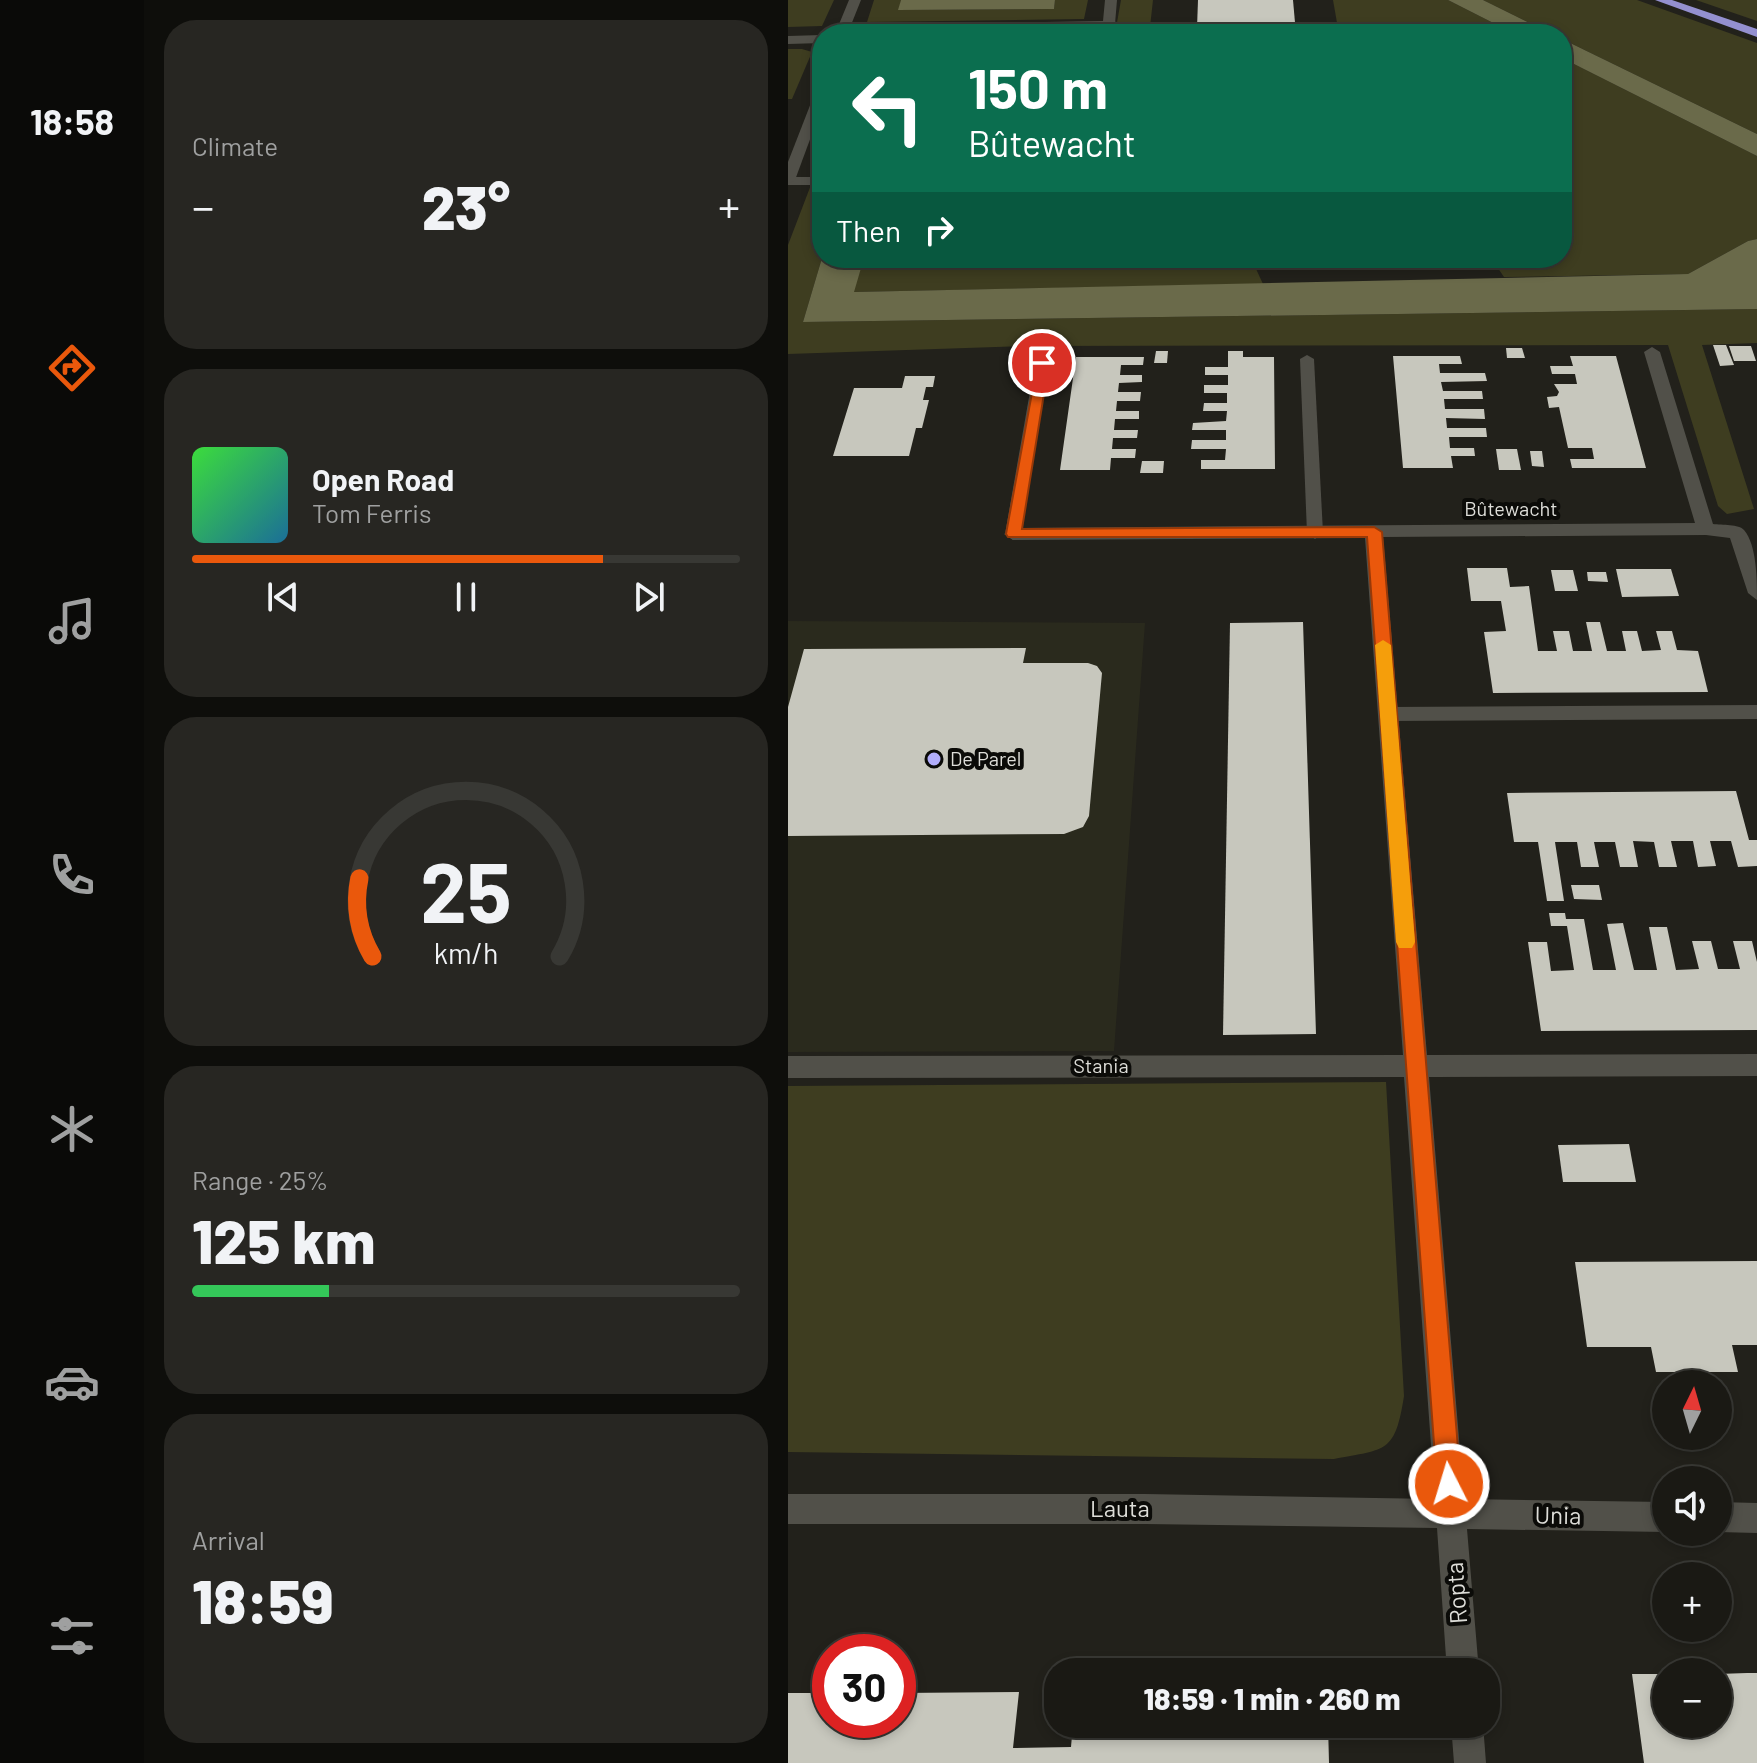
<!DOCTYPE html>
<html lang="en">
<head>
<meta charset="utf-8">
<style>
  :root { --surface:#1a1914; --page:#272622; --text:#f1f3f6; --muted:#9fa0a0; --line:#383834; --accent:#ea580c }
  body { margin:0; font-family:Barlow,sans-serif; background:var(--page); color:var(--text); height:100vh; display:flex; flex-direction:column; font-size:30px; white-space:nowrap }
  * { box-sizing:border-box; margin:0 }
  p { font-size:26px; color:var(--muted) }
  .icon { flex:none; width:44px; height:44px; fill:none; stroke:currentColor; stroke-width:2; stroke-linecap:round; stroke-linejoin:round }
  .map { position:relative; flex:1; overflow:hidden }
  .side { display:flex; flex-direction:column; gap:20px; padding:20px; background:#0e0e0b; width:644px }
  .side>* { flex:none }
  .top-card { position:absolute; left:24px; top:24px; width:760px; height:244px; border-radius:32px; box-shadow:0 4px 12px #0003,0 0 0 2px var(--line); background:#0b6e4f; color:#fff; overflow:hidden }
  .needle { width:52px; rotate:5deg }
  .buttons { position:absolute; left:864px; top:1370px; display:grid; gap:16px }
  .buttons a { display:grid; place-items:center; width:80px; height:80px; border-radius:50%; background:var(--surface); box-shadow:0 4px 12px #0003,0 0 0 2px var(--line); font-size:40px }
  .speed { position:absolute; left:24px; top:1634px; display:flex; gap:16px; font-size:40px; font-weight:700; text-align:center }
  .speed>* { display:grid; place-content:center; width:104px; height:104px; border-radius:50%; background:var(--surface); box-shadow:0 4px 12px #0003,0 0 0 2px var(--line); line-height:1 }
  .speed .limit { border:12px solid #d22; background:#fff; color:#111 }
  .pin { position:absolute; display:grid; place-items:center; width:68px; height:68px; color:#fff; margin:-34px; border:4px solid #fff; border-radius:50%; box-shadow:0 2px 8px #0007 }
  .me { position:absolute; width:88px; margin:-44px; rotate:355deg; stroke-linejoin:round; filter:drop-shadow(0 0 6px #0008) }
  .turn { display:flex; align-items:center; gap:28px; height:168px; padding:0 24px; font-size:36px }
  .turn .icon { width:104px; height:104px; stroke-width:2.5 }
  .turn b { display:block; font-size:56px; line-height:68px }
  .then { display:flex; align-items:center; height:76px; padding:0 24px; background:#0003; gap:16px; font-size:30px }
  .big { font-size:60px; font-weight:800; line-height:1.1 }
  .side .tile { flex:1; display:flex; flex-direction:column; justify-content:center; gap:12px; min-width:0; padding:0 28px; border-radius:32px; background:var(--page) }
  .side .dial { align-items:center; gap:0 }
  .dial svg { height:208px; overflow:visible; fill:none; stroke:var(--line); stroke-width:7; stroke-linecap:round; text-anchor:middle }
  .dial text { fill:var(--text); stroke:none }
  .song { display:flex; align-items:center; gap:24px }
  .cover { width:96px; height:96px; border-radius:12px; background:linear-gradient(135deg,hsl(120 70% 55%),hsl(200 70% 35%)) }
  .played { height:8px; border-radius:4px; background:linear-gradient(90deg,var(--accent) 75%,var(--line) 75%) }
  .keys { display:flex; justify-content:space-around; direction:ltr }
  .heat { display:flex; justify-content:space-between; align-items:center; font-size:44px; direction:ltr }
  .charge { height:12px; border-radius:6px; background:linear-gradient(90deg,#34c759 25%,var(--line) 0) }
  .trip { position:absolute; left:256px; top:1658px; width:456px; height:80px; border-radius:32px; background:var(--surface); box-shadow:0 4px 12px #0003,0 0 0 2px var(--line); font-weight:800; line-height:80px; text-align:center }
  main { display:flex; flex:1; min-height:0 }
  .menu { display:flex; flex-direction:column; width:144px; justify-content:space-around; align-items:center; background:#0a0a08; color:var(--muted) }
  .menu .icon { width:56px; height:56px }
  .menu .active { color:var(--accent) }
  .menu b { font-size:36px; color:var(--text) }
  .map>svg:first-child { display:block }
  .built { fill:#2a2a1d }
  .green { fill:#3e3d20 }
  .water { fill:#6a6a4a }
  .building { fill:#c7c7bd }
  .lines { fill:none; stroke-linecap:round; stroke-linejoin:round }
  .service { fill:#515049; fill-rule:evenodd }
  .minor { fill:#515049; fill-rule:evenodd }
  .trunk { fill:#9490d0; fill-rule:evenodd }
  .route { fill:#ea580c; stroke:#983908; stroke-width:2 }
  .slow { fill:#f59e0b }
  .poi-dot { fill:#b1adfa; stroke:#0b0b08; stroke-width:3 }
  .labels { text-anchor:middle; stroke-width:8; stroke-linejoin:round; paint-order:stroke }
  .street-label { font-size:20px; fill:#ddddd8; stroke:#0b0b08 }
  .poi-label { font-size:20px; fill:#ddddd8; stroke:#0b0b08; text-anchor:start }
  .near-street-label { font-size:24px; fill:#ddddd8; stroke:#0b0b08 }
</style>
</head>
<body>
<main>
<nav class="menu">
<b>18:58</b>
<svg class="icon active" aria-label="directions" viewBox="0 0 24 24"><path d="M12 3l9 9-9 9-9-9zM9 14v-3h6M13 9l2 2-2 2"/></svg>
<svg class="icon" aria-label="music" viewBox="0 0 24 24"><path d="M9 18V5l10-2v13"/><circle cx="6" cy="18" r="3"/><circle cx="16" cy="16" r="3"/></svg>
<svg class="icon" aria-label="phone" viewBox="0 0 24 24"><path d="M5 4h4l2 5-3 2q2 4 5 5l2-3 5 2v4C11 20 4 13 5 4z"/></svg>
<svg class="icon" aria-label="climate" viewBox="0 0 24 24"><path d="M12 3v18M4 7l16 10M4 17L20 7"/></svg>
<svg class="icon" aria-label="car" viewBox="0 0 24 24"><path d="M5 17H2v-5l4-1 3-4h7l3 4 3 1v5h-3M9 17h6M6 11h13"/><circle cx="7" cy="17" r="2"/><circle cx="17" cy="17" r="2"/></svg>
<svg class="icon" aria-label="filters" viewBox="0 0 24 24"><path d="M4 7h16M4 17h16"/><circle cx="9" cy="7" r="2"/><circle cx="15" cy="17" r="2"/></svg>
</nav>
<section class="side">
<div class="tile"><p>Climate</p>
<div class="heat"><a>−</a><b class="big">23°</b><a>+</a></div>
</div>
<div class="tile">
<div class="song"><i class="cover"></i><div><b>Open Road</b><p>Tom Ferris</p></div></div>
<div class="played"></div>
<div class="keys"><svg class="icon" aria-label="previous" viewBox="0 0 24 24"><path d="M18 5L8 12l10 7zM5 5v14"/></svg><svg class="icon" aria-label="pause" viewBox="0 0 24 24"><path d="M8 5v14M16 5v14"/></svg><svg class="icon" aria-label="next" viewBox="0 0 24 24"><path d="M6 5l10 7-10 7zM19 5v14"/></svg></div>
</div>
<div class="tile dial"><svg viewBox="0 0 100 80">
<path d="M14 69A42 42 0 1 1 86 69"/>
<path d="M14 69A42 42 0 0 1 9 39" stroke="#ea580c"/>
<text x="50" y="56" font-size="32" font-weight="700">25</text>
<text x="50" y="72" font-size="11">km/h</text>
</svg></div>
<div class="tile"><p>Range · 25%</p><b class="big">125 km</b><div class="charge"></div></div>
<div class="tile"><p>Arrival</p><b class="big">18:59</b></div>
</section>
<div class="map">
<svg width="969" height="1763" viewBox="0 0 969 1763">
  <rect width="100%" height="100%" fill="#22211b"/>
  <!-- built -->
  <path class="built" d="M0,621l357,2 -31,428 -326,1z"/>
  <!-- green -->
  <g class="green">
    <path d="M0,0h46l-12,26 -34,1z"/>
    <path d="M86,0h27l-2,10 155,-1 1,-9h33l-4,19 -217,3z"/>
    <path d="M333,0h32l-3,27 7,7h-241l1,-3 199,-3z"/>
    <path d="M545,0h115l67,34h-176z"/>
    <path d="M695,0h154l120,43v91l-195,-95v-5h-10z"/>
    <path d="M908,0h61v21z"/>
    <path d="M14,49l10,3 -20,47h-4v-50z"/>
    <path d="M774,58l195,98v83l-9,2 -60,33 -184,3 -13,-19h71z"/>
    <path d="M34,156v102l-19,64 954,-13v34l-55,2 52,164 -27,5 -9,-8 -50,-161 -645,1 -235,8v-109z"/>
    <path d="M76,258h387l12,26 -410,8z"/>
    <path d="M598,1082l18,314c-9,57 -17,53 -70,63l-546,-7v-366z"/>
  </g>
  <!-- water -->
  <g class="water">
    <path d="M113,0h154l-1,9 -156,1z"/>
    <path d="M660,0h35l69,34h-37z"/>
    <path d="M774,39l195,95v22l-195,-98z"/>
    <path d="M969,239v70l-954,13 19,-64h42l-10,34 834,-18 60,-33z"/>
  </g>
  <!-- building -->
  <g class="building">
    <path d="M410,0h95l3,34h-93l-6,-6z"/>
    <path d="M145,258h77l-8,4 -1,8h-71z"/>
    <path d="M925,345h13l8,20 -14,1z"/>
    <path d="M941,346h22l5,15h-22z"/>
    <path d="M718,348h16l3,10h-18z"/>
    <path d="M368,351h12l-1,12h-13z"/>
    <path d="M440,351h15v6h31l1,112h-74v-9h24l1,-11h-35l1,-9h34v-10h-34l1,-7 33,-2 1,-10h-24l1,-8h23v-10h-23v-8h24v-10h-23v-8h23z"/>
    <path d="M605,356h67l2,8h-23l1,9h45l2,8 -46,1 2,9h39l1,8h-39l1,10h39l1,10 -39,-1 1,10h39l1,9h-38l1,11h24l1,8h-24l2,12h-50z"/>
    <path d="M782,356h46l30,112h-74l-2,-9h24l-2,-11h-24l-9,-41 -10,1 -2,-11 10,-1 2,-4 -5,-8h23l-2,-10h-23l-2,-8h23z"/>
    <path d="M288,357h68l-1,8h-22l-1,10h22v7l-23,1 -1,9h23l-1,9h-23l-1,10h23v8h-24l-1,11h24l-1,8h-24l-1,11h24l-1,9h-24l-1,12h-50z"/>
    <path d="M117,376h30l-2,11h-7l-3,13h6l-7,28h-6l-7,28h-76l21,-68h48z"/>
    <path d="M708,449h21l4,21h-22z"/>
    <path d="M742,451h12l2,16 -12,-1z"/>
    <path d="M354,461h22l-1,12h-23z"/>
    <path d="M679,568h40l3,19 19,-1 9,65h19l-4,-20h16l4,20h19l-6,-29h14l7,29h19l-4,-20h15l5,20 19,-1 -5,-19h16l5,19 21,1 10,41 -215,1 -9,-61 22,-1 -5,-30h-30z"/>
    <path d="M828,569h55l8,27 -57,1z"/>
    <path d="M763,570h22l5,21h-23z"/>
    <path d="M799,572h19l2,10 -20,-1z"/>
    <path d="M515,622l13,412 -93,1 7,-412z"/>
    <path d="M238,648l-3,15h65l9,3 5,7 -13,143 -6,11 -19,7 -276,2v-129l16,-58z"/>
    <path d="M948,791l13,49h8v26l-19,1 -7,-26h-21l6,25 -18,1 -5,-26h-22l6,26h-18l-5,-25 -21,-1 5,26h-18l-5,-25h-21l5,25h-18l-4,-25h-22l9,59h-17l-9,-59h-24l-7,-49z"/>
    <path d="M783,885h28l3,15 -28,-1z"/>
    <path d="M761,913h16l1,6h18l9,51h23l-9,-46 16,-1 11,47h23l-8,-43h18l9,43 23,-1 -7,-28h19l7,28h22l-7,-28h19l5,21v68l-216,1 -13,-89h19l4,29 23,-1 -7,-44h-16z"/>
    <path d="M841,1144l7,38h-73l-5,-37z"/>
    <path d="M969,1261v84h-25l6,27h-82l-5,-25h-64l-12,-85z"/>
    <path d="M959,1673h10v90h-113l-12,-89h34v50h52v-50z"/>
    <path d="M231,1692l-6,56 58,-1 2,-23h255l1,39h-541v-70h42v27h68v-27z"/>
  </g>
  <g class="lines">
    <!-- service -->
    <g class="service">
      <path d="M321,21l49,6 5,3 -5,3 -53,-7 -1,-2z"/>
      <rect x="0" y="177" width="34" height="8"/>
      <path d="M519,355l7,4 9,174 -8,6 -8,-6 -7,-174z"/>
      <path d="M254,359l7,4 -28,171 -8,6 -8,-6 30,-171z"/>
      <path d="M969,705v14l-369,2 -9,-7 9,-7z"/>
    </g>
    <!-- minor -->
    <g class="minor">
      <path d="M61,0h12l-10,25 252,-4 2,-21h12l-2,24 -6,4 -274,6z"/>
      <path d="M34,35v8l-34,1v-8z"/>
      <path d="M34,86v21l-27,73 -7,4v-22l28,-72z"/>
      <path d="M864,347l8,5 53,172c9,1 26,0 31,6 13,15 13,51 13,70l-9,-7 -18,-55 -24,-3 -323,2 44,518 330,-1v22l-328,1 35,422 202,3v30l-199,-3 12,143h-32l-10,-144 -292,-4h-357v-30h357l290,5 -31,-422 -616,1v-22l615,-1 -38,-517 -352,2 -9,-6 9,-6 682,-5 -51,-171z"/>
      <path d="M930,1502l39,1v30l-39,-1z"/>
      <path d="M663,1724h32l3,39h-32z"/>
    </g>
    <!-- trunk -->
    <path class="trunk" d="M867,0h17l85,29v8z"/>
  </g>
  <!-- route -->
  <path class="route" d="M250,360l11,3 -27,166 352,-2 8,5 79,952 -4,9 -8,3 -9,-3 -3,-9 -70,-947h-359l-2,-3z"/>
  <!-- slow -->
  <path class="slow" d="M595,640l8,5 24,297 -3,6h-13l-3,-6 -21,-297z"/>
  <!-- markers -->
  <circle class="poi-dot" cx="146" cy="759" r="8"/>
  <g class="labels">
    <!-- street labels -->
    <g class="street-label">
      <text x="723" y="516">Bûtewacht</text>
      <text x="313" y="1073">Stania</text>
    </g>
    <!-- poi labels -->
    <g class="poi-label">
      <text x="162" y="766">De Parel</text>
    </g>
    <!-- near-street labels -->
    <g class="near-street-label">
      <text x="332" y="1517">Lauta</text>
      <text transform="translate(770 1516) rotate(1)" y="8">Unia</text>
      <text transform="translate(669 1593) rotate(-94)" y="8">Ropta</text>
    </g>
  </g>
</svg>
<div class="buttons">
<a><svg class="needle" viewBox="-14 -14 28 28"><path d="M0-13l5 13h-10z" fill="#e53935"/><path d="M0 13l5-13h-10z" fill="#9fa0a0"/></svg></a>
<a><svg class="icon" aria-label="sound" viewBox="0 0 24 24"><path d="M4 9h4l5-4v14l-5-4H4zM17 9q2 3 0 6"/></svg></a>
<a>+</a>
<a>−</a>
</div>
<div class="speed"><div class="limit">30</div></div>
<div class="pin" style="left:254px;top:363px;background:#d93025"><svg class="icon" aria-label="arrive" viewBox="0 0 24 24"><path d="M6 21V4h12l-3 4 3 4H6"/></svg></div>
<svg class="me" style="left:661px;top:1484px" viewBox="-20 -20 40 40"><circle r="17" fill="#ea580c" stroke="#fff" stroke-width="3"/><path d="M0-11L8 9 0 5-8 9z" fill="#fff"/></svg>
<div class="trip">18:59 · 1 min · 260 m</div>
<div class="top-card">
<div class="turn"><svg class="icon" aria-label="left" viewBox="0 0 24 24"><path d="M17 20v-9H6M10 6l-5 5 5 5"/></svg><div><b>150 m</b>Bûtewacht</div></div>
<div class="then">Then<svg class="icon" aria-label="right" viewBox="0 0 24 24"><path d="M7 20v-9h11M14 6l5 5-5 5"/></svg></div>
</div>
</div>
</main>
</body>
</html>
